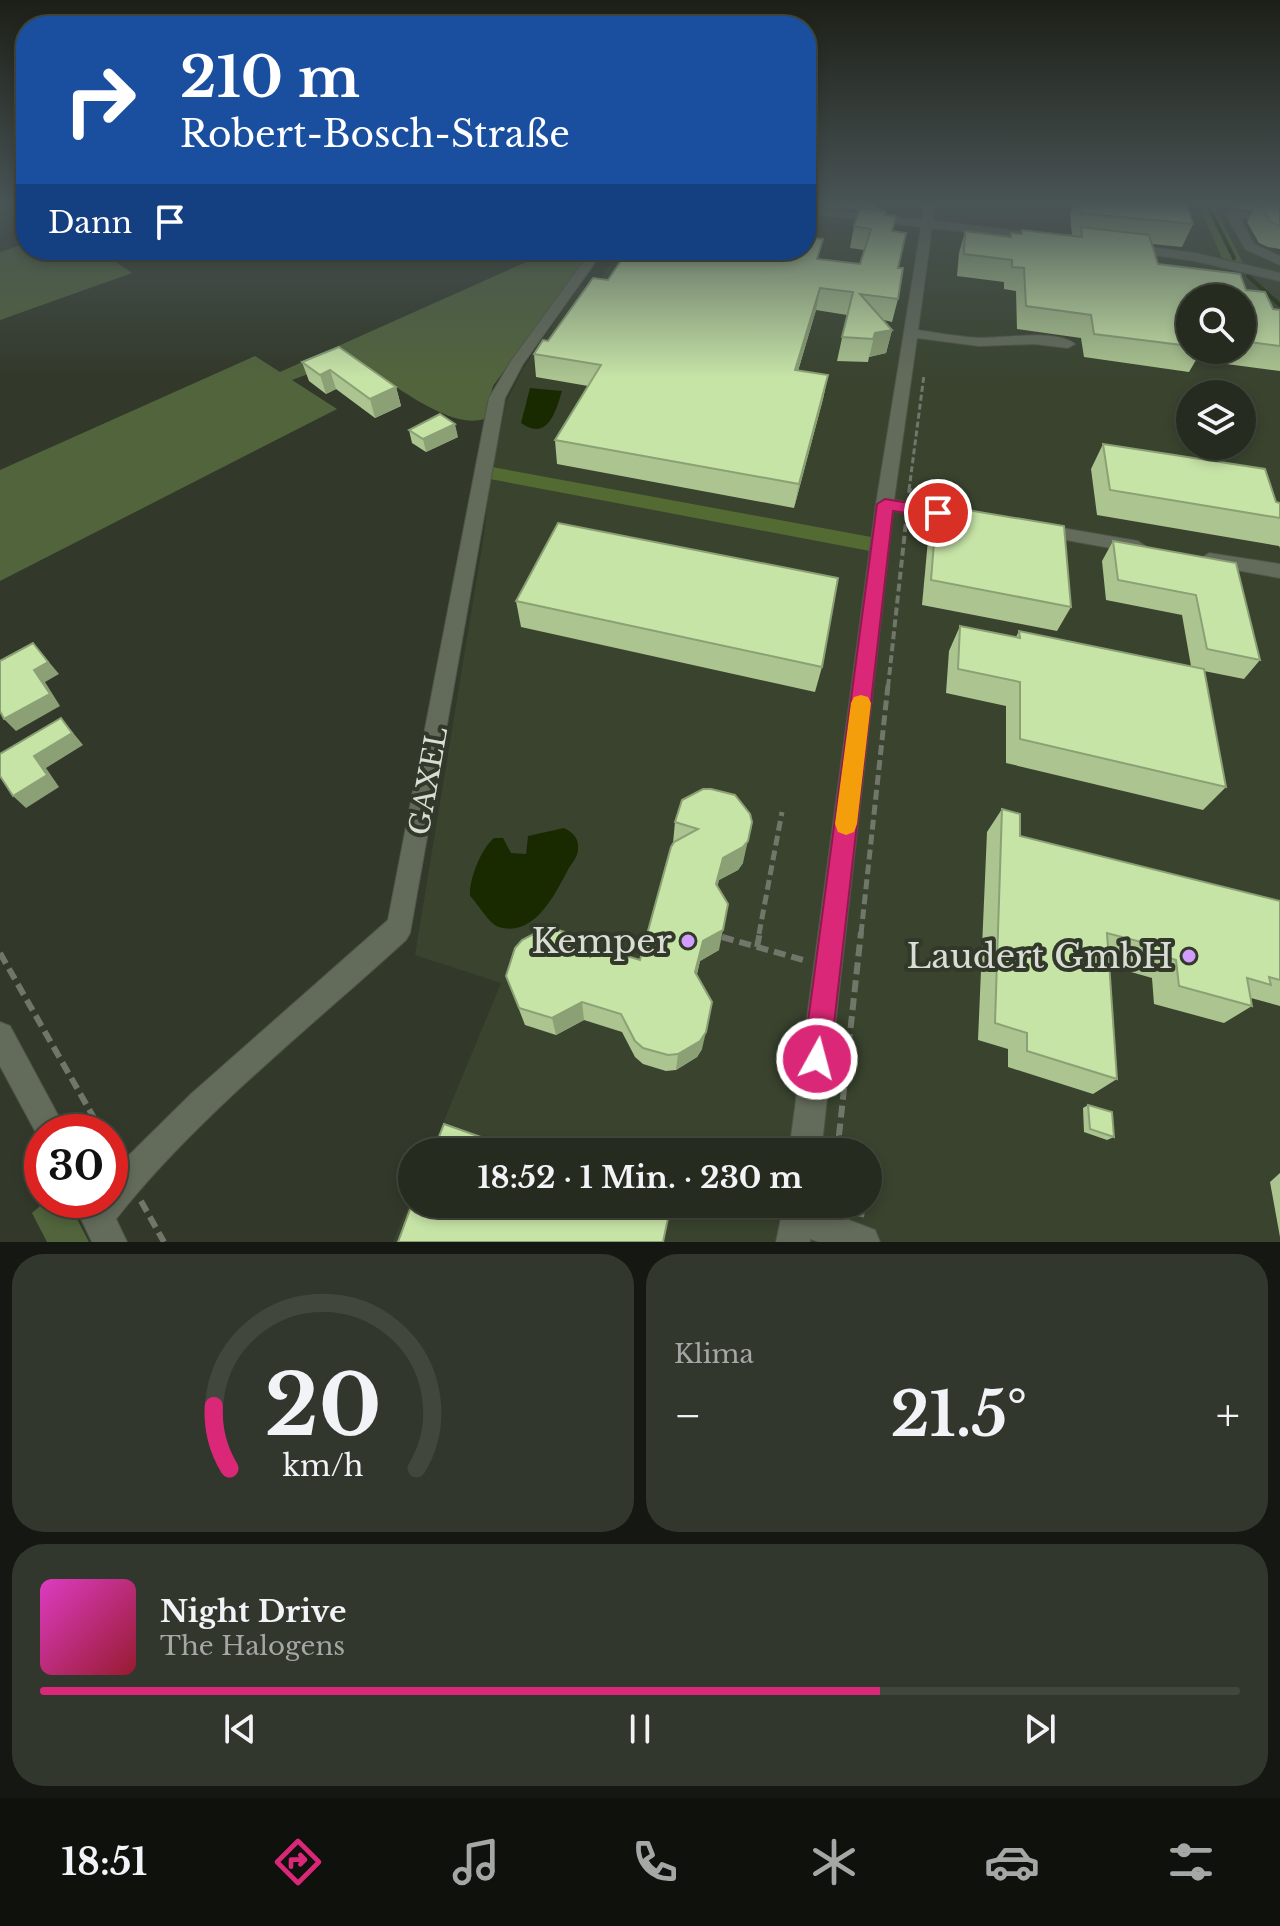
<!DOCTYPE html>
<html lang="de">
<head>
<meta charset="utf-8">
<style>
  :root { --surface:#262b20; --page:#32372d; --text:#f1f3f6; --muted:#a4a7a5; --line:#42473e; --accent:#db2777 }
  body { margin:0; font-family:"Libre Baskerville",serif; background:var(--page); color:var(--text); height:100vh; display:flex; flex-direction:column; font-size:30px; white-space:nowrap }
  * { box-sizing:border-box; margin:0 }
  p { font-size:26px; color:var(--muted) }
  .icon { flex:none; width:44px; height:44px; fill:none; stroke:currentColor; stroke-width:2; stroke-linecap:round; stroke-linejoin:round }
  .map { position:relative; height:1242px; overflow:hidden }
  .side { display:flex; flex-direction:column; gap:12px; padding:12px; background:#151812; flex:1 }
  .side>* { flex:none }
  .hud { position:absolute; left:16px; top:16px; width:800px; height:244px; border-radius:32px; box-shadow:0 4px 12px #0003,0 0 0 2px var(--line); background:#1a4fa0; color:#fff; overflow:hidden }
  .controls { position:absolute; left:1176px; top:284px; display:grid; gap:16px }
  .controls a { display:grid; place-items:center; width:80px; height:80px; border-radius:50%; background:var(--surface); box-shadow:0 4px 12px #0003,0 0 0 2px var(--line); font-size:40px }
  .speed { position:absolute; left:24px; top:1114px; display:flex; gap:16px; font-size:40px; font-weight:700; text-align:center }
  .speed>* { display:grid; place-content:center; width:104px; height:104px; border-radius:50%; background:var(--surface); box-shadow:0 4px 12px #0003,0 0 0 2px var(--line); line-height:1 }
  .speed .limit { border:12px solid #d22; background:#fff; color:#111 }
  .pin { position:absolute; display:grid; place-items:center; width:68px; height:68px; color:#fff; margin:-34px; border:4px solid #fff; border-radius:50%; box-shadow:0 2px 8px #0007 }
  .me { position:absolute; width:88px; margin:-44px; rotate:7deg; stroke-linejoin:round; filter:drop-shadow(0 0 6px #0008) }
  .turn { display:flex; align-items:center; gap:28px; height:168px; padding:0 32px; font-size:36px }
  .turn .icon { width:104px; height:104px; stroke-width:2.5 }
  .turn b { display:block; font-size:56px; line-height:68px }
  .then { display:flex; align-items:center; height:76px; padding:0 32px; background:#0003; gap:16px; font-size:30px }
  .big { font-size:60px; font-weight:700; line-height:1.1 }
  .side .tile { flex:1; display:flex; flex-direction:column; justify-content:center; gap:12px; min-width:0; padding:0 28px; border-radius:32px; background:var(--page) }
  .side .dial { align-items:center; gap:0 }
  .dial svg { height:208px; overflow:visible; fill:none; stroke:var(--line); stroke-width:7; stroke-linecap:round; text-anchor:middle }
  .dial text { fill:var(--text); stroke:none }
  .song { display:flex; align-items:center; gap:24px }
  .cover { width:96px; height:96px; border-radius:12px; background:linear-gradient(135deg,hsl(310 70% 55%),hsl(350 70% 35%)) }
  .played { height:8px; border-radius:4px; background:linear-gradient(90deg,var(--accent) 70%,var(--line) 70%) }
  .keys { display:flex; justify-content:space-around; direction:ltr }
  .heat { display:flex; justify-content:space-between; align-items:center; font-size:44px; direction:ltr }
  .side .tiles { flex:1; display:grid; gap:12px; grid-template-columns:1fr 1fr }
  .tile:last-child { grid-column:span 2 }
  .trip { position:absolute; left:398px; top:1138px; width:484px; height:80px; border-radius:40px; background:var(--surface); box-shadow:0 4px 12px #0003,0 0 0 2px var(--line); font-weight:700; line-height:80px; text-align:center }
  .tabs { display:flex; height:128px; justify-content:space-around; align-items:center; background:#0f110d; color:var(--muted) }
  .tabs .icon { width:56px; height:56px }
  .tabs .on { color:var(--accent) }
  .tabs b { font-size:36px; color:var(--text) }
  .map>svg:first-child { display:block }
  .built { fill:#39432e; fill-rule:evenodd }
  .green { fill:#51643c }
  .forest { fill:#536b33 }
  .water { fill:#1a2a00 }
  .lines { fill:none; stroke-linecap:round; stroke-linejoin:round }
  .stream { stroke:#1a2a00; stroke-width:4 }
  .minor-casing { stroke:#4f5549; stroke-width:2 }
  .path-far3 { stroke:#70776a; stroke-width:3; stroke-dasharray:6 3; stroke-linecap:butt }
  .path-far2 { stroke:#70776a; stroke-width:4; stroke-dasharray:8 4; stroke-linecap:butt }
  .path-far1 { stroke:#70776a; stroke-width:5; stroke-dasharray:10 5; stroke-linecap:butt }
  .path { stroke:#70776a; stroke-width:6; stroke-dasharray:12 6; stroke-linecap:butt }
  .minor { fill:#636b5a; fill-rule:evenodd }
  .wall { fill:#abc490; fill-rule:evenodd }
  .shaded-wall { fill:#8ba075 }
  .building { fill:#c7e4a7; stroke:#8ba075; stroke-width:2 }
  .route { fill:#db2777; stroke:#8e194d; stroke-width:2 }
  .slow { fill:#f59e0b }
  .poi-dot { fill:#d29dfd; stroke:#32392a; stroke-width:3 }
  .labels { text-anchor:middle; stroke-width:8; stroke-linejoin:round; paint-order:stroke }
  .street-label { font-size:28px; fill:#d9ded5; stroke:#32392a }
  .near-poi-label { font-size:34px; fill:#d9ded5; stroke:#32392a; text-anchor:end }
</style>
</head>
<body>
<div class="map">
<svg width="1280" height="1242" viewBox="0 0 1280 1242">
  <rect width="100%" height="100%" fill="#32392a"/>
  <!-- built -->
  <path class="built" d="M806,204h474v1038h-887l19,-45v7h456v-52h-437l70,-169 -86,-28 69,-420 6,-56 16,-77 17,-33 57,-83 14,2 26,-38h186zM1190,298h52v52h-52zM1190,394h52v52h-52z"/>
  <!-- green -->
  <g class="green">
    <path d="M26,243v7h72l34,23 -132,47v-68z"/>
    <path d="M553,250l38,2 -98,134 -9,33c-35,12 -101,-42 -130,-62l-62,23 45,29 -337,172v-111l255,-114 25,16z"/>
    <path d="M47,1200h20l22,42h-42l-15,-29z"/>
  </g>
  <!-- forest -->
  <g class="forest">
    <path d="M1198,204h15l30,59 -21,-5z"/>
    <path d="M492,467l379,70 -1,14 -380,-72z"/>
  </g>
  <!-- water -->
  <g class="water">
    <path d="M530,388l32,3c-6,20 -14,51 -41,32z"/>
    <path d="M564,828c8,4 14,9 14,18 1,10 -5,15 -9,22 -13,24 -34,70 -70,59 -10,-3 -20,-22 -29,-31 -1,-17 11,-47 24,-58h9l8,15 15,1 2,-18z"/>
  </g>
  <g class="lines">
    <!-- stream -->
    <g class="stream">
      <path d="M1207,204l27,54"/>
      <path d="M1248,276l32,29"/>
    </g>
    <!-- minor casing -->
    <g class="minor-casing">
      <g id="minor">
        <path d="M925,204h10l-2,17 103,12 6,4 -6,4 -104,-13 -14,102c21,3 42,7 63,8 25,0 75,-9 94,6l-7,4 -34,-4 -55,2 -62,-8 -23,162 66,11 9,6 -9,6 -67,-12 -72,641h-32l87,-648 45,-277 -115,-14v-6l116,13z"/>
        <path d="M1232,211l48,4v6l-40,-3 14,26 26,12v9l-35,-16 -19,-35z"/>
        <path d="M1128,244l67,9 85,20v8l-85,-20 -71,-10 -2,-3z"/>
        <path d="M592,250h12l-81,114 -18,34 -95,535 -4,7c-95,87 -211,178 -290,279l11,23h-35l-20,-42h38v-25l7,-8 74,-73 197,-174 101,-522 22,-37z"/>
        <path d="M1039,524l99,17 9,6 -9,6 -105,-19 -3,-4z"/>
        <path d="M1209,553l71,11v14l-78,-14 -2,-5z"/>
        <path d="M0,1022l10,4 57,106h-25v12l-42,-78z"/>
        <path d="M784,1204h30l1,3 60,23 5,12h-61l-9,-3v3h-34z"/>
      </g>
    </g>
    <!-- path-far3 -->
    <path class="path-far3" d="M909,490l15,-115"/>
    <!-- path-far2 -->
    <g class="path-far2">
      <path d="M909,493l1,-5"/>
      <path d="M888,687l18,-165"/>
    </g>
    <!-- path-far1 -->
    <g class="path-far1">
      <path d="M759,934l23,-122"/>
      <path d="M861,934l27,-249"/>
    </g>
    <!-- path -->
    <g class="path">
      <path d="M722,937l85,24"/>
      <path d="M757,947l3,-15"/>
      <path d="M0,953l102,179"/>
      <path d="M846,1152l-7,-17 22,-203"/>
      <path d="M141,1201l23,41"/>
      <path d="M861,1217l2,-13"/>
    </g>
    <!-- minor -->
    <use href="#minor" class="minor"/>
  </g>
  <!-- wall -->
  <g class="wall">
    <path d="M812,204h65l-2,5 10,6 11,1 -4,16 6,36v31l-6,23 -8,-2 8,10 -6,23 -17,4 -1,5 -31,-1 10,-46 -31,-5 -18,61 30,4 -5,24 -29,109 -237,-44 -2,-24 33,-54 -52,-9 -2,-23 74,-74 211,-21 41,5 4,-14 -14,-2 4,-22 6,-16z"/>
    <path d="M1074,204h113l6,20 -11,23 -30,-3 6,20 88,26 27,19 7,1v61l-84,-11 -7,12 -105,-15 -3,-19 -64,-9 -1,-38 -12,-2v-7l-47,-6 2,-23 6,-22 45,5 1,-3 10,1 1,-4 50,5 -2,-22zM1190,298h52v52h-52z"/>
    <path d="M1237,204h43v45l-12,-2 -9,-4 -12,-21 6,-12 -13,-1z"/>
    <path d="M302,362l94,25 5,19 -26,12 -39,-29 -10,5 -17,-13z"/>
    <path d="M409,430l49,7 -32,15 -14,-9z"/>
    <path d="M1103,444l177,59v45l-1,-2 -182,-31 -6,-46z"/>
    <path d="M937,505l134,102 -14,24 -135,-26 7,-76z"/>
    <path d="M1113,541l123,22 24,97 -16,19 -40,-8 22,116 -23,23 -197,-47v-57l-60,-13 3,-42 11,-25 56,11 3,-6 172,35 -9,-51 -76,-15 -4,-39z"/>
    <path d="M516,601l306,66 -7,25 -294,-65z"/>
    <path d="M682,800l61,63 -5,7 -19,10 -2,7 2,63 -19,11 -3,13 5,75 -5,8 -21,13 -10,1 -23,-7 -8,-7 -13,-25 -38,-12 -28,15 -31,-10 -19,-49 84,-19 50,3 33,-117 2,-21z"/>
    <path d="M1002,809l18,27 260,65v105l-29,-8 1,8 -28,17 -70,-19 -2,-26 -21,-6 -1,-7 -21,-6 8,120 -24,15 -85,-27v-18l-30,-9 9,-208z"/>
    <path d="M1088,1105l26,32 -7,3 -23,-8 -1,-24z"/>
    <path d="M1280,1173v64l-10,-55z"/>
  </g>
  <!-- shaded-wall -->
  <g class="shaded-wall">
    <path d="M820,288l-4,22 -25,84 4,-24z"/>
    <path d="M892,330l-6,23 -17,4 6,-24z"/>
    <path d="M330,370l6,19 -10,5 -6,-19z"/>
    <path d="M828,375l-5,24 -29,109 5,-24z"/>
    <path d="M396,387l5,19 -26,12 -5,-19z"/>
    <path d="M455,424l3,13 -32,15 -3,-13z"/>
    <path d="M33,643l26,31 -14,8 15,24 -44,25 -12,-12 30,-49z"/>
    <path d="M61,718l22,27 -37,23 13,19 -33,21 -13,-12 21,-40z"/>
    <path d="M752,822l-9,41 -5,7 -19,10 -7,25 4,-21 7,-26z"/>
    <path d="M728,904l-9,46 -19,11 -7,29 2,-18 8,-31z"/>
    <path d="M582,1002l2,18 -28,15 -4,-17z"/>
    <path d="M706,1032l-4,17 -5,8 -21,13 2,-16z"/>
  </g>
  <!-- building -->
  <g class="building">
    <path d="M1080,204h107l6,20 -112,-11z"/>
    <path d="M1260,204h20v22l-9,-4z"/>
    <path d="M860,208l26,3 -1,4 11,1 -4,15 14,2 -8,35h5l-5,31 -38,-5 32,36 -17,3 -2,6 -31,-2 11,-45 -33,-4 -25,82 33,5 -29,109 -244,-44 46,-75 -67,-11 9,-14 5,1 45,-63 15,2 20,-30h178v-13l17,2 -6,20 43,5 11,-35 -17,-3z"/>
    <path d="M1081,227l68,8 9,29 82,10 6,16 19,2 8,17 7,1v36l-38,-5v-43h-52v48l-96,-12 -3,-19 -65,-9 -2,-38 -12,-1v-7l-48,-6 1,-23 46,6v-4l11,1v-4l60,7z"/>
    <path d="M339,347l57,40 -26,12 -40,-29 -10,5 -18,-13z"/>
    <path d="M440,414l15,10 -32,15 -14,-9z"/>
    <path d="M1103,444l162,25 11,33 4,1v15l-170,-28z"/>
    <path d="M937,505l127,21 7,81 -140,-27z"/>
    <path d="M558,523l280,55 -16,89 -306,-66z"/>
    <path d="M1113,541l123,22 24,97 -53,-11 -11,-54 -78,-15z"/>
    <path d="M960,626l60,12 -1,-7 185,38 22,118 -206,-48v-57l-62,-13z"/>
    <path d="M33,643l15,19 -14,8 16,24 -46,25 -4,-8v-50z"/>
    <path d="M61,718l11,15 -38,23 13,19 -34,21 -13,-20v-22z"/>
    <path d="M703,789h8l24,6 15,19 2,8 -4,19 -5,6 -20,11 -7,26 12,20 -5,26 -20,11 -8,31 17,30 -6,30 -6,9 -22,13 -10,1 -25,-7 -8,-7 -14,-27 -39,-12 -30,16 -33,-10 -13,-32 9,-28 7,-8 21,-11 10,-1 26,9 11,20 13,-8 37,11 31,-113 3,-5 24,-13 -23,-7 7,-22z"/>
    <path d="M1002,809l18,5v22l260,65v79l-11,-3 2,8 -24,-7 5,28 -73,-20 -3,-26 -22,-7 -1,-8 -46,-12 10,146 -90,-28v-18l-32,-10z"/>
    <path d="M1088,1105l24,7 2,25 -24,-8z"/>
    <path d="M444,1124l79,28h-90z"/>
    <path d="M412,1204h259l-8,38h-265z"/>
  </g>
  <!-- sky -->
  <linearGradient id="sky" x2="0" y2="1"><stop stop-color="#1c1f17"/><stop offset="0.54" stop-color="#495455"/><stop offset="1" stop-color="#495455" stop-opacity="0"/></linearGradient>
  <rect width="1280" height="378" fill="url(#sky)"/>
  <!-- route -->
  <path class="route" d="M885,499l53,9 8,5 -8,5 -45,-7 -63,548 -4,10 -9,4 -10,-4 -4,-10 74,-555z"/>
  <!-- slow -->
  <path class="slow" d="M861,695l7,2 3,6 -14,121 -3,8 -8,3 -8,-3 -3,-8 16,-121 3,-6z"/>
  <!-- markers -->
  <g class="poi-dot">
    <circle cx="688" cy="941" r="8"/>
    <circle cx="1189" cy="956" r="8"/>
  </g>
  <g class="labels">
    <!-- street labels -->
    <g class="street-label">
      <text transform="translate(428 781) rotate(-80)" y="10">GAXEL</text>
    </g>
    <!-- near-poi labels -->
    <g class="near-poi-label">
      <text x="672" y="953">Kemper</text>
      <text x="1173" y="968">Laudert GmbH</text>
    </g>
  </g>
</svg>
<div class="controls">
<a><svg class="icon" aria-label="search" viewBox="0 0 24 24"><circle cx="10" cy="10" r="6"/><path d="M15 15l6 6"/></svg></a>
<a><svg class="icon" aria-label="layers" viewBox="0 0 24 24"><path d="M12 4l9 5-9 5-9-5zM3 14l9 5 9-5"/></svg></a>
</div>
<div class="speed"><div class="limit">30</div></div>
<div class="pin" style="left:938px;top:513px;background:#d93025"><svg class="icon" aria-label="arrive" viewBox="0 0 24 24"><path d="M6 21V4h12l-3 4 3 4H6"/></svg></div>
<svg class="me" style="left:817px;top:1059px" viewBox="-20 -20 40 40"><circle r="17" fill="#db2777" stroke="#fff" stroke-width="3"/><path d="M0-11L8 9 0 5-8 9z" fill="#fff"/></svg>
<div class="trip">18:52 · 1 Min. · 230 m</div>
<div class="hud">
<div class="turn"><svg class="icon" aria-label="right" viewBox="0 0 24 24"><path d="M7 20v-9h11M14 6l5 5-5 5"/></svg><div><b>210 m</b>Robert-Bosch-Straße</div></div>
<div class="then">Dann<svg class="icon" aria-label="arrive" viewBox="0 0 24 24"><path d="M6 21V4h12l-3 4 3 4H6"/></svg></div>
</div>
</div>
<section class="side">
<div class="tiles">
<div class="tile dial"><svg viewBox="0 0 100 80">
<path d="M14 69A42 42 0 1 1 86 69"/>
<path d="M14 69A42 42 0 0 1 8 45" stroke="#db2777"/>
<text x="50" y="56" font-size="32" font-weight="700">20</text>
<text x="50" y="72" font-size="11">km/h</text>
</svg></div>
<div class="tile"><p>Klima</p>
<div class="heat"><a>−</a><b class="big">21.5°</b><a>+</a></div>
</div>
<div class="tile">
<div class="song"><i class="cover"></i><div><b>Night Drive</b><p>The Halogens</p></div></div>
<div class="played"></div>
<div class="keys"><svg class="icon" aria-label="previous" viewBox="0 0 24 24"><path d="M18 5L8 12l10 7zM5 5v14"/></svg><svg class="icon" aria-label="pause" viewBox="0 0 24 24"><path d="M8 5v14M16 5v14"/></svg><svg class="icon" aria-label="next" viewBox="0 0 24 24"><path d="M6 5l10 7-10 7zM19 5v14"/></svg></div>
</div>
</div>
</section>
<nav class="tabs">
<b>18:51</b>
<svg class="icon on" aria-label="directions" viewBox="0 0 24 24"><path d="M12 3l9 9-9 9-9-9zM9 14v-3h6M13 9l2 2-2 2"/></svg>
<svg class="icon" aria-label="music" viewBox="0 0 24 24"><path d="M9 18V5l10-2v13"/><circle cx="6" cy="18" r="3"/><circle cx="16" cy="16" r="3"/></svg>
<svg class="icon" aria-label="phone" viewBox="0 0 24 24"><path d="M5 4h4l2 5-3 2q2 4 5 5l2-3 5 2v4C11 20 4 13 5 4z"/></svg>
<svg class="icon" aria-label="climate" viewBox="0 0 24 24"><path d="M12 3v18M4 7l16 10M4 17L20 7"/></svg>
<svg class="icon" aria-label="car" viewBox="0 0 24 24"><path d="M5 17H2v-5l4-1 3-4h7l3 4 3 1v5h-3M9 17h6M6 11h13"/><circle cx="7" cy="17" r="2"/><circle cx="17" cy="17" r="2"/></svg>
<svg class="icon" aria-label="filters" viewBox="0 0 24 24"><path d="M4 7h16M4 17h16"/><circle cx="9" cy="7" r="2"/><circle cx="15" cy="17" r="2"/></svg>
</nav>
</body>
</html>
